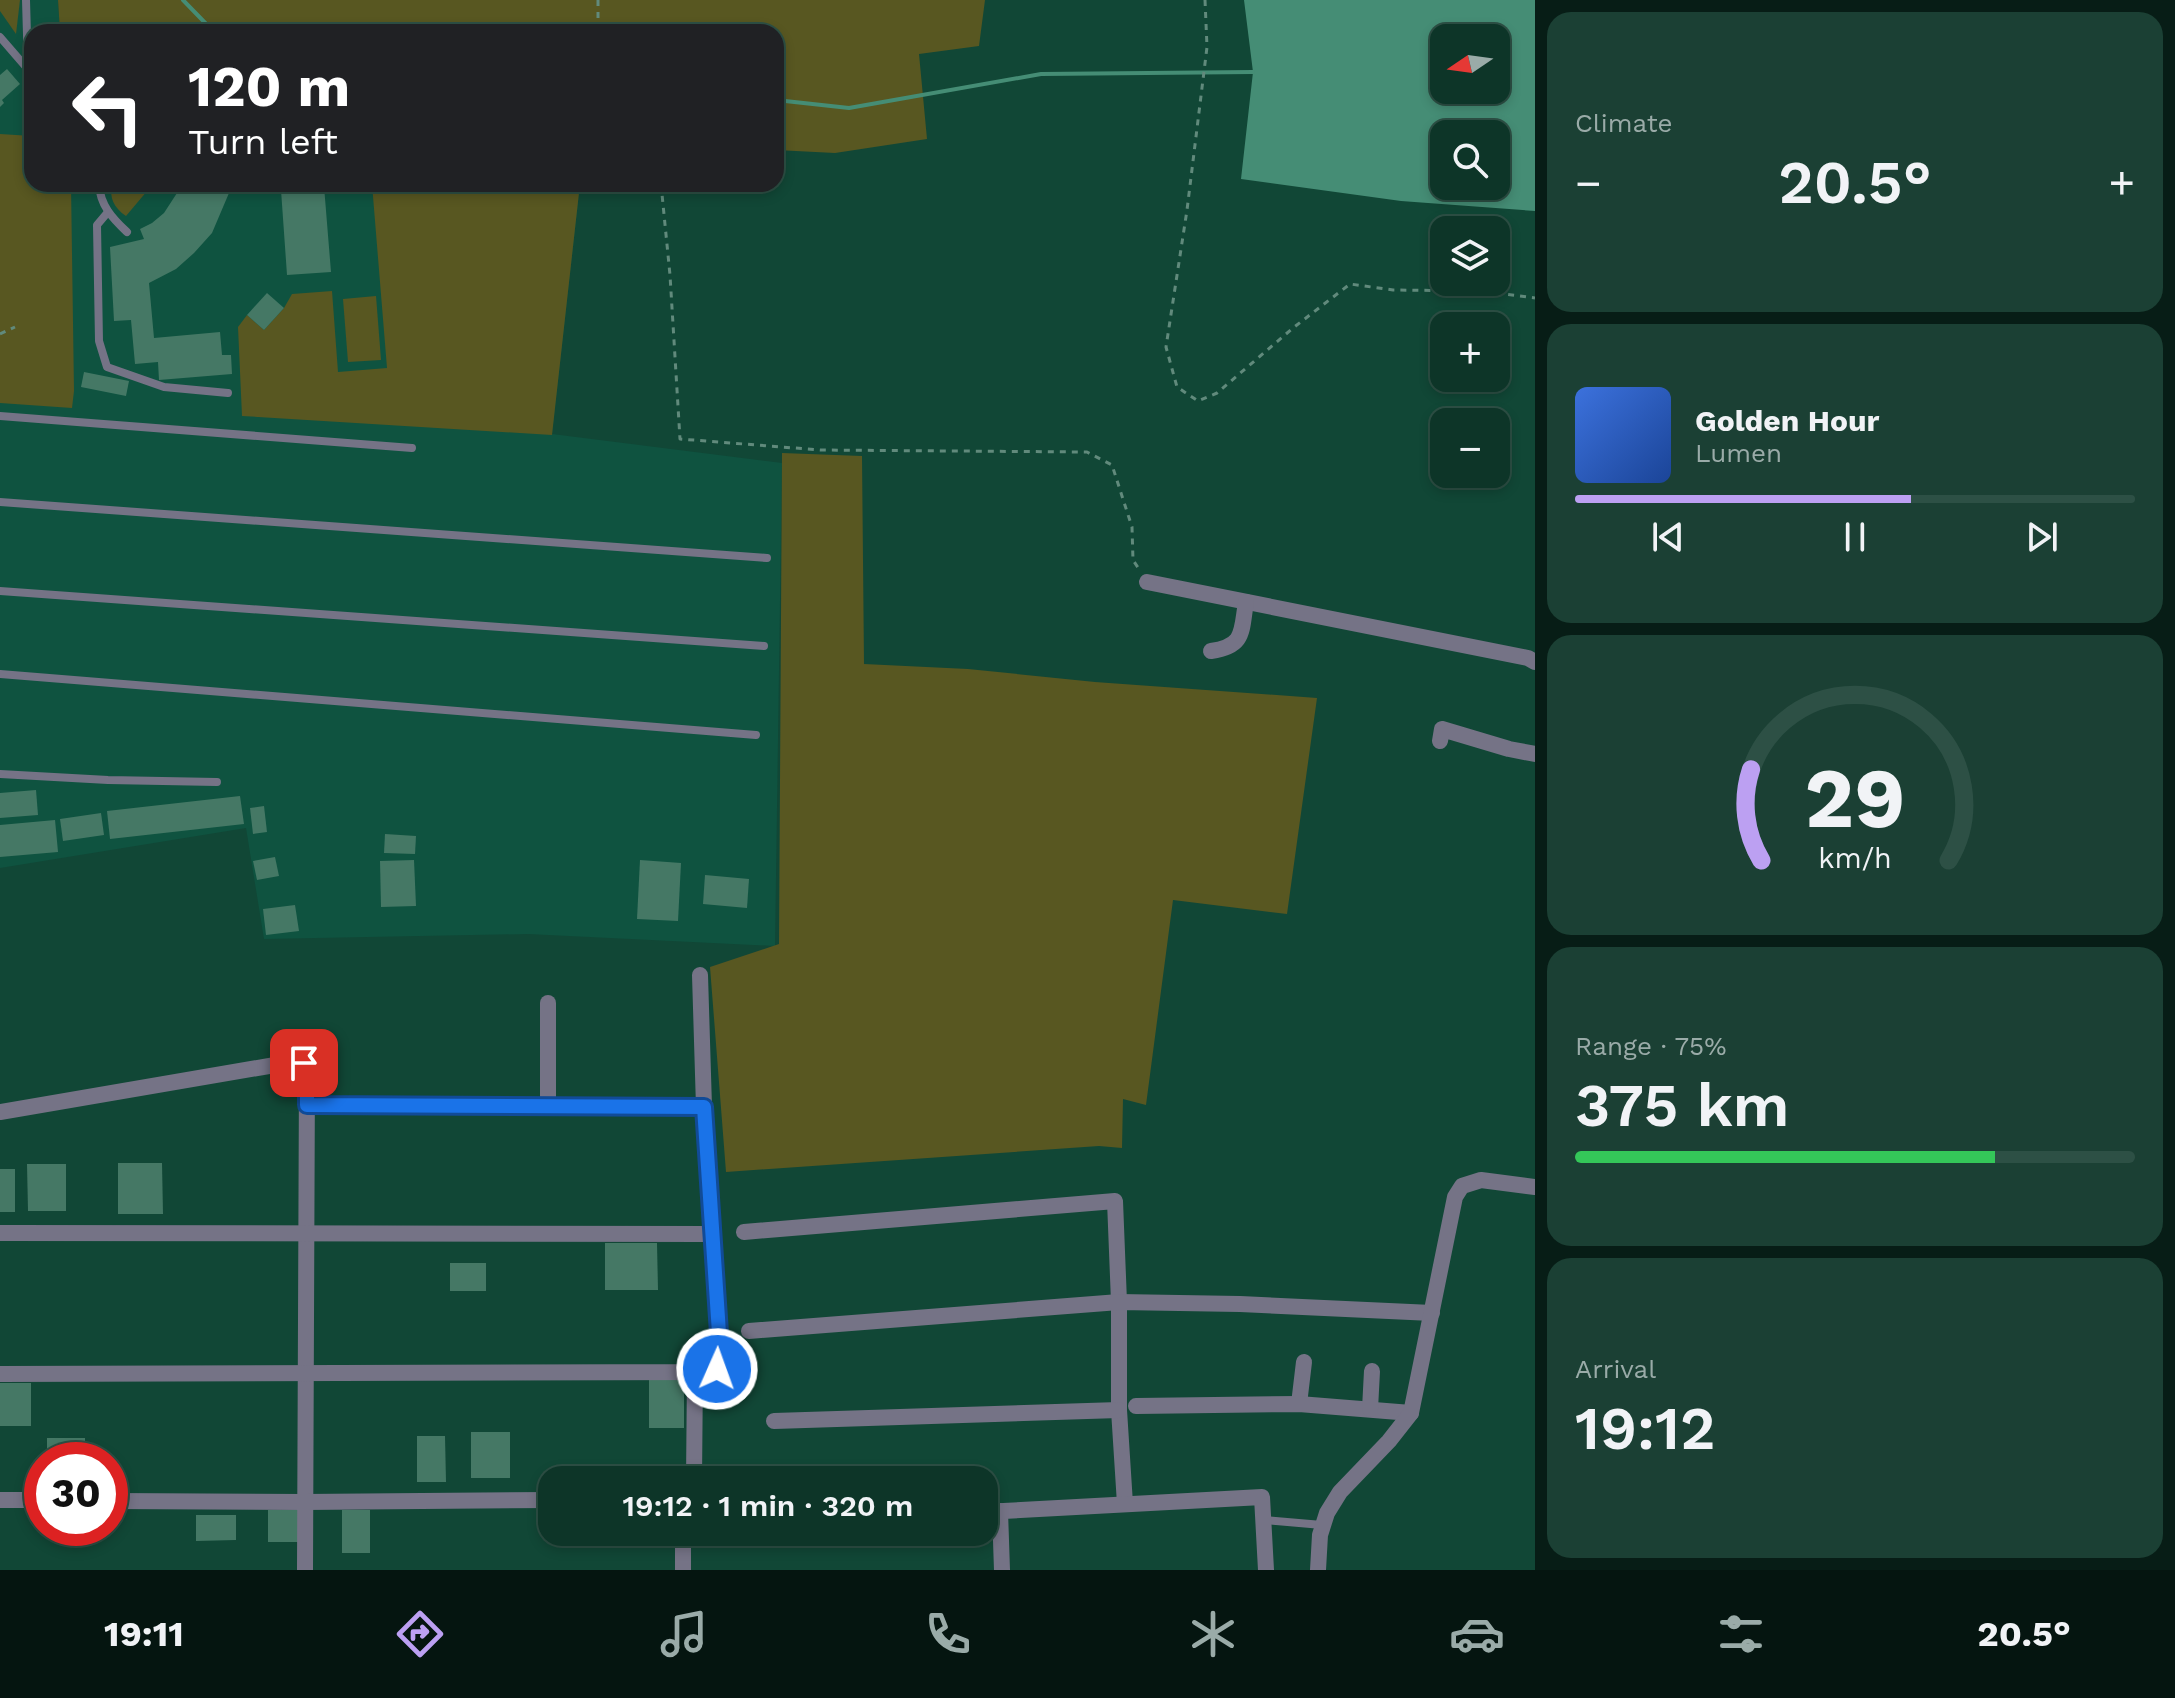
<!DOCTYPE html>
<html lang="en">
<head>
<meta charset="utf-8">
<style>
  :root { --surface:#0d3528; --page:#1b4034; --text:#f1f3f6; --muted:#9aaba8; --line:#2d5045; --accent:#bca0f2 }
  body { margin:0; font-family:"Work Sans",sans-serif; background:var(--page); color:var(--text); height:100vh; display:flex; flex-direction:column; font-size:30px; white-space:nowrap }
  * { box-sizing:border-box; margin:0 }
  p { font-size:26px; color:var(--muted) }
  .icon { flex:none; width:44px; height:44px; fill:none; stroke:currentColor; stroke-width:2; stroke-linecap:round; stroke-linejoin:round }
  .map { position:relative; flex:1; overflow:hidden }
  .sheet { display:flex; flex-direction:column; gap:12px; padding:12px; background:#071d16; width:640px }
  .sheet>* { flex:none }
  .banner { position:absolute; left:24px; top:24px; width:760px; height:168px; border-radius:24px; box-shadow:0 4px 12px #0003,0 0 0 2px var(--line); background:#202124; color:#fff; overflow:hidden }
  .needle { width:52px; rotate:257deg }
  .fabs { position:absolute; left:1430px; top:24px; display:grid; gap:16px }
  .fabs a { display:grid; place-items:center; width:80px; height:80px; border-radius:16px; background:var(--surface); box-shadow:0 4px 12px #0003,0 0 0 2px var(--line); font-size:40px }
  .speed { position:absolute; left:24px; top:1442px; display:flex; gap:16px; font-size:40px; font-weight:700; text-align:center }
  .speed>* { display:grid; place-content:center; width:104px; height:104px; border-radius:50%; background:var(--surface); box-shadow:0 4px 12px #0003,0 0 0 2px var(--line); line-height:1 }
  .speed .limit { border:12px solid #d22; background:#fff; color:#111 }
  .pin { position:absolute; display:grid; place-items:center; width:68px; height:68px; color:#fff; margin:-34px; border-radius:16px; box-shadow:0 4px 12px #0006 }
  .me { position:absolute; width:88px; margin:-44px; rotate:2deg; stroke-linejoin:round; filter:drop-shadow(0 0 6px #0008) }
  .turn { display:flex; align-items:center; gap:28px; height:168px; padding:0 32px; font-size:36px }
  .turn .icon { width:104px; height:104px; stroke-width:2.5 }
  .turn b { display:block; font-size:56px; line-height:68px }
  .big { font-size:60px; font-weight:600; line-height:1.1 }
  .sheet .widget { flex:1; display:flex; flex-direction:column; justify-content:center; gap:12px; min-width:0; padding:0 28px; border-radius:24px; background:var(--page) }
  .sheet .dial { align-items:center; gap:0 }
  .dial svg { height:208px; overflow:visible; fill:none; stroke:var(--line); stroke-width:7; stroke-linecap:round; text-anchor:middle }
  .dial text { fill:var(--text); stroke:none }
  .song { display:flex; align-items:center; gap:24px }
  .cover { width:96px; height:96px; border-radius:12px; background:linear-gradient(135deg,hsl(220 70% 55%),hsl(220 70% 35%)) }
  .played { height:8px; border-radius:4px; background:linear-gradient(90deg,var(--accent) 60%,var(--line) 60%) }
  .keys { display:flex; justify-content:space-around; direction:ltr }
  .heat { display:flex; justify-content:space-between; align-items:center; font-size:44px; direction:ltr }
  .charge { height:12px; border-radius:6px; background:linear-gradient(90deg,#34c759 75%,var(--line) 0) }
  .trip { position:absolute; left:538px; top:1466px; width:460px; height:80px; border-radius:24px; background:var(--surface); box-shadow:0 4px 12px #0003,0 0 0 2px var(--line); font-weight:600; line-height:80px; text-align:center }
  .tabs { display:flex; height:128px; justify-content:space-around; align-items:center; background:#051510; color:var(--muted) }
  .tabs .icon { width:56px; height:56px }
  .tabs .current { color:var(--accent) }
  .tabs b { font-size:36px; color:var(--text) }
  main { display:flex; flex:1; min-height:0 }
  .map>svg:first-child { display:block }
  .built { fill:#0f5340 }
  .green { fill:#585721 }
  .water { fill:#458d75; fill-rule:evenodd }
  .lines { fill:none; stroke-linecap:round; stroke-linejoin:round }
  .stream { stroke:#458d75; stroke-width:4 }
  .building { fill:#457865 }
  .path { stroke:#618a7c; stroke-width:3; stroke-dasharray:6 6; stroke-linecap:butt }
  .service { stroke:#757386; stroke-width:8 }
  .minor { stroke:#757386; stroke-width:16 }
  .tertiary { stroke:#757386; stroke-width:16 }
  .route-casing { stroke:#114b97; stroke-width:20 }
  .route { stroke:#1a73e8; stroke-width:14 }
</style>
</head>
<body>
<main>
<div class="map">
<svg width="1535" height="1570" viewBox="0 0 1535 1570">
  <rect width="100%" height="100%" fill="#114736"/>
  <!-- built -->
  <path class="built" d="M0,0h58l2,32h-28v152h548l-28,250 230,29 -7,483 -247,-12 -264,5 -18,-111 -246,40z"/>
  <!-- green -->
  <g class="green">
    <path d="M0,0h20l-4,34 -16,-23z"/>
    <path d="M58,0h927l-6,46 -60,8 8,85 -92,14 -59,-3v-118h-716z"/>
    <path d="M0,134l32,2v48h39l3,207 -2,17 -72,-5z"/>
    <path d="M112,184h41l-27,32c-12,-8 -17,-18 -14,-32z"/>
    <path d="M372,184h208l-28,251 -310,-19 -4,-89 9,-12 17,15 20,-22 8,-14 40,-3 6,81 49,-4z"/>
    <path d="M376,296l5,64 -33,2 -5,-63z"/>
    <path d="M782,453l80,3 2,208 104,5 127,13 222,16 -30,216 -114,-14 -27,205 -23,-6 -1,49 -23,-2 -373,26 -16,-205 69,-23z"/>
  </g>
  <!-- water -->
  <path class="water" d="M1244,0h291v211l-134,-10 -160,-22 12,-107zM1444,38h52v52h-52zM1444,134h52v52h-52z"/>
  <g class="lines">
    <!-- stream -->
    <g class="stream">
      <path d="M183,0l31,32"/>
      <path d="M776,100l73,8 192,-34 212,-2"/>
    </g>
  </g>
  <!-- building -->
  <g class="building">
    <path d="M7,69l13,15 -18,16 2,3 -4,4v-32z"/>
    <path d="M187,184h119v3l18,-1 7,86 -44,3 -6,-85 -52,3 -17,40 -18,20 -18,16 -27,14 5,55 66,-6 2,23h9l1,19 -73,6 -1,-18 -23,2 -4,-44 -17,1 -4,-74 34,-8 -4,-10 12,-6 12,-10 13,-20 7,1z"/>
    <path d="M267,293l17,15 -20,22 -17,-15z"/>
    <path d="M84,372l45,9 -3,15 -45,-9z"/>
    <path d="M36,790l2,25 -38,3v-25z"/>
    <path d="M240,796l4,28 -134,15 -3,-28z"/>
    <path d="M264,806l3,26 -14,2 -3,-26z"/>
    <path d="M101,813l3,22 -41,6 -3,-22z"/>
    <path d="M55,820l3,32 -58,5v-32z"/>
    <path d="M385,834l31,2 -1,18 -31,-1z"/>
    <path d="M275,857l4,19 -22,4 -4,-19z"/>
    <path d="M414,860l2,46 -35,1 -1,-46z"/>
    <path d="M640,860l41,3 -3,58 -41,-2z"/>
    <path d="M705,875l44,4 -2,29 -44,-4z"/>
    <path d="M295,905l4,26 -33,4 -3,-26z"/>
    <path d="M118,1163h44l1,51h-45z"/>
    <path d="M27,1164h39v47h-38z"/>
    <rect x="0" y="1169" width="15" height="43"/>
    <path d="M605,1243h52l1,47h-53z"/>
    <rect x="450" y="1263" width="36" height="28"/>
    <rect x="649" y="1375" width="35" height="53"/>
    <rect x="0" y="1383" width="31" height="43"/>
    <rect x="471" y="1432" width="39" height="46"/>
    <path d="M417,1436h28l1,46h-29z"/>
    <rect x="47" y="1438" width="38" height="22"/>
    <rect x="268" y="1510" width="31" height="32"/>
    <rect x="342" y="1510" width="28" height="43"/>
    <path d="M196,1515h40v25l-40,1z"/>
  </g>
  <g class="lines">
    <!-- path -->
    <g class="path">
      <path d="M598,0v32"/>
      <path d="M1205,0l2,47 -20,163 -21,137 11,40 21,14 19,-8 76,-65 57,-44 43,6 88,1 54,7"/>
      <path d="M661,184l9,91 10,164 140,11 267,2 25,13 20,62 1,33 6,9"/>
      <path d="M0,334l15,-7"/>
    </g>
    <!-- service -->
    <g class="service">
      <path d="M26,0l2,70"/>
      <path d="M0,37l32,37"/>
      <path d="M99,184c1,21 13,34 28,48"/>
      <path d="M108,212l-11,13 2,116 8,26 57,20 64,6"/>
      <path d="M0,416l412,32"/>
      <path d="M0,502l767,56"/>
      <path d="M0,591l764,55"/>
      <path d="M0,674l756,61"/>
      <path d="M0,774l108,6 109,2"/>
      <path d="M1263,1520l59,5"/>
    </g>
    <!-- minor -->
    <g class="minor">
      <path d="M1147,582l381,76 7,4"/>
      <path d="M1211,651c34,-5 30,-19 35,-49"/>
      <path d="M1440,741l2,-12 67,20 26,5"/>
      <path d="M307,1105l397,2"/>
      <path d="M548,1106v-103"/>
      <path d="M0,1112l298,-51 6,2 3,6 -2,501"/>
      <path d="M744,1232l371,-31 4,101v108l6,94"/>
      <path d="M0,1233l713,1"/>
      <path d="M749,1331l370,-29 121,2 192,9"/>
      <path d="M0,1374l714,-2 5,-7v-32l-15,-226 -4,-132"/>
      <path d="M1299,1404l5,-42"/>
      <path d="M1136,1406l163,-2 112,9"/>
      <path d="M1370,1409l2,-38"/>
      <path d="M774,1421l345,-11"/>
      <path d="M694,1480l1,-109"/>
      <path d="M0,1500h42"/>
      <path d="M110,1501l194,1 248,-2"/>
      <path d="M1000,1511l2,59"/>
      <path d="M984,1512l278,-15 4,73"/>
      <path d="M683,1570v-28l2,-10"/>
    </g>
    <!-- tertiary -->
    <path class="tertiary" d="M1318,1570l2,-35 7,-22 13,-21 49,-51 22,-28 44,-216 7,-11 19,-6 54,7"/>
  </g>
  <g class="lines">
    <!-- route casing -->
    <g class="route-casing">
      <path id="route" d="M304,1063l3,6v36l397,2 15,226v32l-2,4"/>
    </g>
    <!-- route -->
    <use href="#route" class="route"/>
  </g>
</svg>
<div class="fabs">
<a><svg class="needle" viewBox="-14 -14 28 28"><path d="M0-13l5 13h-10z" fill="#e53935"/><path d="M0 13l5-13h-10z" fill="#9aaba8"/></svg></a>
<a><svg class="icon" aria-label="search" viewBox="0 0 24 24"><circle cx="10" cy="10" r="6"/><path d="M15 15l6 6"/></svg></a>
<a><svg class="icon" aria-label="layers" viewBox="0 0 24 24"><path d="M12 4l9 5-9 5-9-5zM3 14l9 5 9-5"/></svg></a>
<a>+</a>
<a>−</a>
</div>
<div class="speed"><div class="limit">30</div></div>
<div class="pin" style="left:304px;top:1063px;background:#d93025"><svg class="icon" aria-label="arrive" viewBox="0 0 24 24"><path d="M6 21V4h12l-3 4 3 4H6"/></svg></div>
<svg class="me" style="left:717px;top:1369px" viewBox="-20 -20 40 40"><circle r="17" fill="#1a73e8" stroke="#fff" stroke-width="3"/><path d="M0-11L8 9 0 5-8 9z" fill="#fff"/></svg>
<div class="trip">19:12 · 1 min · 320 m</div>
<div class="banner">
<div class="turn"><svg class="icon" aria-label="left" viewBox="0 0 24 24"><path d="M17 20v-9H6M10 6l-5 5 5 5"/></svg><div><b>120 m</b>Turn left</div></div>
</div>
</div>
<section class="sheet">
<div class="widget"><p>Climate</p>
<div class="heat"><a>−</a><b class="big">20.5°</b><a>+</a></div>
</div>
<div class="widget">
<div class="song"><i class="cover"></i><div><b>Golden Hour</b><p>Lumen</p></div></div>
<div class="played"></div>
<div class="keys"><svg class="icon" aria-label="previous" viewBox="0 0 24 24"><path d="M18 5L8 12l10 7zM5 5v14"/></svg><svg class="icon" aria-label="pause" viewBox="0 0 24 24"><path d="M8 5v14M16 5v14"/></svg><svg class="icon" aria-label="next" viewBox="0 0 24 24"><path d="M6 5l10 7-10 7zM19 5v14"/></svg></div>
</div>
<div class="widget dial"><svg viewBox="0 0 100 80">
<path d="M14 69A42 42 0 1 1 86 69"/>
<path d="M14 69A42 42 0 0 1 10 34" stroke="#bca0f2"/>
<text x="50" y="56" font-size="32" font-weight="700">29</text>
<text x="50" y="72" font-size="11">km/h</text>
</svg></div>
<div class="widget"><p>Range · 75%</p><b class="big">375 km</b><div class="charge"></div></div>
<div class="widget"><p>Arrival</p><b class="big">19:12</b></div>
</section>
</main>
<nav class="tabs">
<b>19:11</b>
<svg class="icon current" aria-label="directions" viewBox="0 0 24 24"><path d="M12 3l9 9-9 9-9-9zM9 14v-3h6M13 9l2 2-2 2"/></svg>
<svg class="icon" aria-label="music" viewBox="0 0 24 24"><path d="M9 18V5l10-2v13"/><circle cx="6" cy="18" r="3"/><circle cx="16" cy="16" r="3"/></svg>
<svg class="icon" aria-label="phone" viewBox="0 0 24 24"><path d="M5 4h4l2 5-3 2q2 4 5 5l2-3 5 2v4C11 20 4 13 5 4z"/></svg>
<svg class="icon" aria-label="climate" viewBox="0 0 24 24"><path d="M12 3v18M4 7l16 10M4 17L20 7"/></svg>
<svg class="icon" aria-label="car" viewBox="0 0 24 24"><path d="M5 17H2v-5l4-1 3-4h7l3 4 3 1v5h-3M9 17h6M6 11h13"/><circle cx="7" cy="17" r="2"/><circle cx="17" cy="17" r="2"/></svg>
<svg class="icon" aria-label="filters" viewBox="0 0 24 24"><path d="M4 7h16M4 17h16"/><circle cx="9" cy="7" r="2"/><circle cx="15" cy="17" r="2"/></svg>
<b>20.5°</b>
</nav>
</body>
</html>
